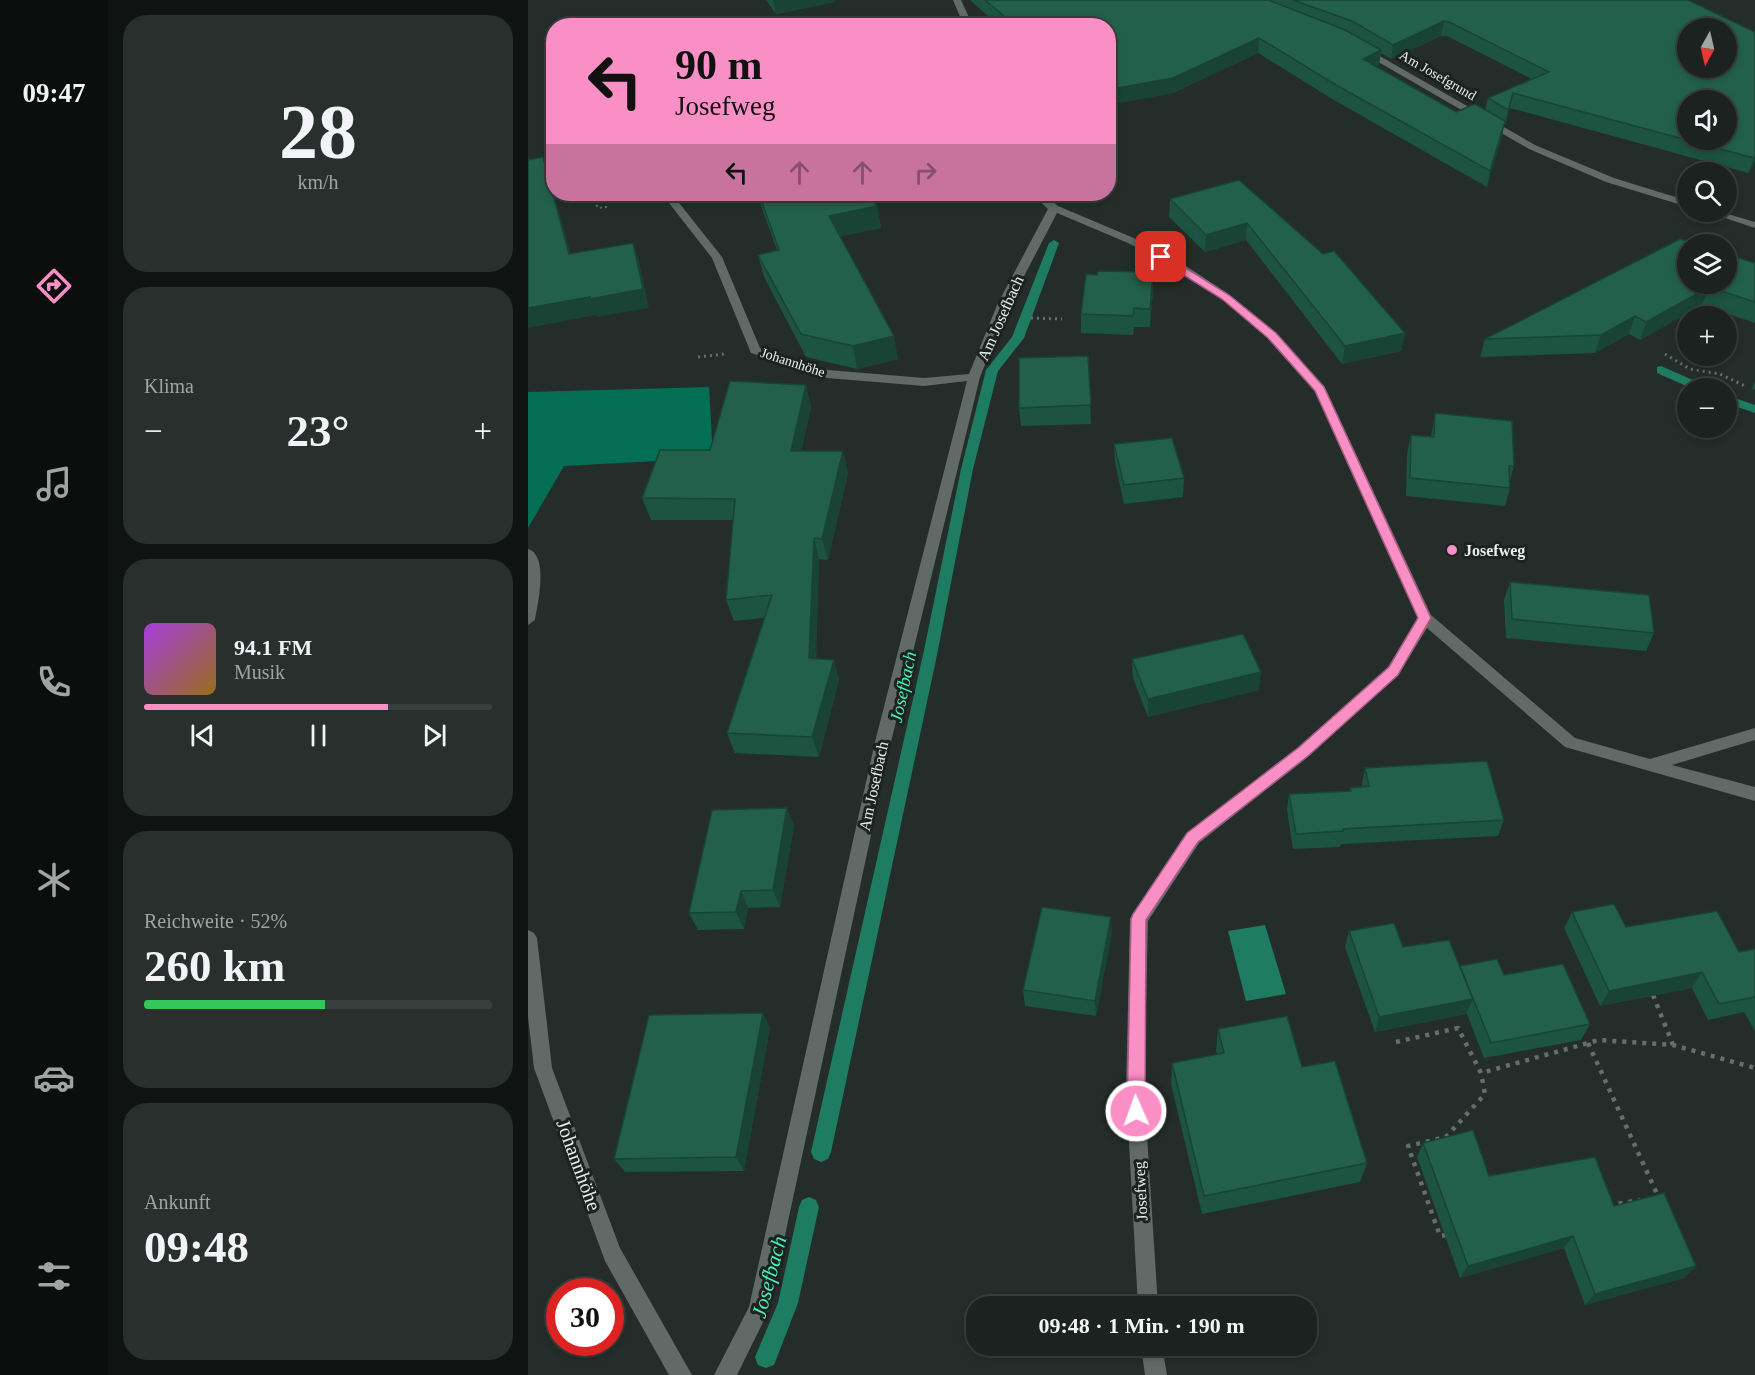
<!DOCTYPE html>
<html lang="de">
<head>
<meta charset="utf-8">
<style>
  :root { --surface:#1b221f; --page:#282f2c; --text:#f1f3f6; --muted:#a0a4a4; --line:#393f3d; --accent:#fa8fc6 }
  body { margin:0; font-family:"Times New Roman",serif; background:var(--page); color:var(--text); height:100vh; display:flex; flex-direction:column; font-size:22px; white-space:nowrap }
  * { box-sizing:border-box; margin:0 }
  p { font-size:20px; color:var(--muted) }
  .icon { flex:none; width:33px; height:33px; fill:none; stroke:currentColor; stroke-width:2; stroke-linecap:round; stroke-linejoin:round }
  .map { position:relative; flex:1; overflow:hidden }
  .drawer { display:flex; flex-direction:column; gap:15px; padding:15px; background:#0f1311; width:420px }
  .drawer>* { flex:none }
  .top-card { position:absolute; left:18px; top:18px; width:570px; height:183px; border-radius:24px; box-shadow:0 3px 9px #0003,0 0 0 2px var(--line); background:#fa8fc6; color:#111; overflow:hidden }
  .needle { width:39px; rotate:188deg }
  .controls { position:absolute; left:1149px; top:18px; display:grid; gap:12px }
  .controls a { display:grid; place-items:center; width:60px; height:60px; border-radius:50%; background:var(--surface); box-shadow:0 3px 9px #0003,0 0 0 2px var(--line); font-size:30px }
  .speed { position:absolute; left:18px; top:1278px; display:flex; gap:12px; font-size:30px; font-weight:700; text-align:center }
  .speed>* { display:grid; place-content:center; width:78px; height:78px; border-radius:50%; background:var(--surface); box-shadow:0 3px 9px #0003,0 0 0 2px var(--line); line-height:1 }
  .speed .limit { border:9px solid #d22; background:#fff; color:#111 }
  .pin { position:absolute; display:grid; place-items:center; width:51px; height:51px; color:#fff; margin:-26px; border-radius:12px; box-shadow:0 3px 9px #0006 }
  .me { position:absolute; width:66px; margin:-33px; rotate:358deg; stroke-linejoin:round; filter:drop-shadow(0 0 4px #0008) }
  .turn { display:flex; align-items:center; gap:21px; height:126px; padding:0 30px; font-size:27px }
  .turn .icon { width:78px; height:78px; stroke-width:2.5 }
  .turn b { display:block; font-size:42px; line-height:51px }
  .lanes { display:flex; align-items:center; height:57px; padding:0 30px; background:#0003; justify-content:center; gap:30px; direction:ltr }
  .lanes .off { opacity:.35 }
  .big { font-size:45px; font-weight:600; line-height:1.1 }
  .drawer .card { flex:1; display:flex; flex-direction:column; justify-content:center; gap:9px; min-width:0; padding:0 21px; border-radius:24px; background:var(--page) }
  .drawer .dial { align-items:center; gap:0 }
  .dial b { font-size:78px; line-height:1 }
  .song { display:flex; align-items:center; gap:18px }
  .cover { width:72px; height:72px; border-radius:9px; background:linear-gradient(135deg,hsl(280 70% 55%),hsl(40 70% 35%)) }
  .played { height:6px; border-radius:3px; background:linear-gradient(90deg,var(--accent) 70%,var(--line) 70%) }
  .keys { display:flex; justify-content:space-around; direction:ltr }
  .heat { display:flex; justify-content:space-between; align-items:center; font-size:33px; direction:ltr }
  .charge { height:9px; border-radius:4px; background:linear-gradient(90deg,#34c759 52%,var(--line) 0) }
  .trip { position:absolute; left:438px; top:1296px; width:351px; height:60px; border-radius:24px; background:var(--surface); box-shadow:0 3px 9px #0003,0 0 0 2px var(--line); font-weight:600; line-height:60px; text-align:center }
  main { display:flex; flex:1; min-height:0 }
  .dock { display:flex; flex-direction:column; width:108px; justify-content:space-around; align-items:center; background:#0b0e0c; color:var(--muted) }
  .dock .icon { width:42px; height:42px }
  .dock .on { color:var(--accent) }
  .dock b { font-size:27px; color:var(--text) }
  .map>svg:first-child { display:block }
  .forest { fill:#046f55 }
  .water { fill:#1e7c61 }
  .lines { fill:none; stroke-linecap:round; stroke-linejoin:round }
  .stream { fill:#1e7c61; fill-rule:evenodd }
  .path-far2 { stroke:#666e6a; stroke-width:2; stroke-dasharray:2 3; stroke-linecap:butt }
  .path-far1 { stroke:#666e6a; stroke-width:3; stroke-dasharray:2 4; stroke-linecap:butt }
  .path { stroke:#666e6a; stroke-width:4.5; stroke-dasharray:4 6; stroke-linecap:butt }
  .minor { fill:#616a66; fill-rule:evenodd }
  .wall { fill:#1d5341; fill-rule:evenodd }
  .shaded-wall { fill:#184335 }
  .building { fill:#22604c; stroke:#184335; stroke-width:1.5; fill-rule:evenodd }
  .route { fill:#fa8fc6; stroke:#a25d81; stroke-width:1.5 }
  .poi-dot { fill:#fa8fc6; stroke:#1b2320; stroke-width:2 }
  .labels { text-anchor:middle; stroke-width:6; stroke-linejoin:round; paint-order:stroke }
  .far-street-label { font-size:14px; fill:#e9eeec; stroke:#1b2320 }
  .street-label { font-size:16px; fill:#e9eeec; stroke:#1b2320 }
  .poi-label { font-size:16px; font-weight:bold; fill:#e9eeec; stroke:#1b2320; text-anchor:start }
  .water-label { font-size:18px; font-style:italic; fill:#4eefbe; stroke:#1b2320 }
  .near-street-label { font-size:20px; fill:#e9eeec; stroke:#1b2320 }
  .near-water-label { font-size:21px; font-style:italic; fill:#4eefbe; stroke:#1b2320 }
</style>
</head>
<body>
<main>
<nav class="dock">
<b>09:47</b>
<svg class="icon on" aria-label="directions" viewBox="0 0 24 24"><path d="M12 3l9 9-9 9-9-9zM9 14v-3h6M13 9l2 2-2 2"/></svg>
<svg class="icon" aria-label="music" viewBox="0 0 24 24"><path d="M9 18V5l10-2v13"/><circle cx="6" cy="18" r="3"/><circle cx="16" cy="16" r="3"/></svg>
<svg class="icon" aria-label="phone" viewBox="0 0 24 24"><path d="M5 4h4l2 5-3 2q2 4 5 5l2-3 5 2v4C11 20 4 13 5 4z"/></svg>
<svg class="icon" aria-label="climate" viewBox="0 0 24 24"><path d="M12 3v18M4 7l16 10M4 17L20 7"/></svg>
<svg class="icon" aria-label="car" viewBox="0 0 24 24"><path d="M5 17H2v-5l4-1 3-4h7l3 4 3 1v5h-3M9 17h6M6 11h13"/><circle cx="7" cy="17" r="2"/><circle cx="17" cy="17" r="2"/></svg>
<svg class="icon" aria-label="filters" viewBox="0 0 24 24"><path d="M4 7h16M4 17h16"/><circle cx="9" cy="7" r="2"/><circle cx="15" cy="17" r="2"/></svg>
</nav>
<section class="drawer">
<div class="card dial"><b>28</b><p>km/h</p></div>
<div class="card"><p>Klima</p>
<div class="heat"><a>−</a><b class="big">23°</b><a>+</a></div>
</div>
<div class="card">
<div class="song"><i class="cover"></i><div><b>94.1 FM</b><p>Musik</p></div></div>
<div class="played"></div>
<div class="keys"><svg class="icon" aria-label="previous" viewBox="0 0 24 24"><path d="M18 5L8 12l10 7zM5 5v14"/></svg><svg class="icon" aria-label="pause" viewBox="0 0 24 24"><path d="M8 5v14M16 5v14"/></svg><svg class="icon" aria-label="next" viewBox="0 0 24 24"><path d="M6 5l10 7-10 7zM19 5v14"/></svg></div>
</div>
<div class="card"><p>Reichweite · 52%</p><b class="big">260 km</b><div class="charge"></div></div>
<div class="card"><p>Ankunft</p><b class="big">09:48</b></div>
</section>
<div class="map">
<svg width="1227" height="1375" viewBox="0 0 1227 1375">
  <rect width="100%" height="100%" fill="#242d29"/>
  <!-- forest -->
  <path class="forest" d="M181,387l4,71 -149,8 -36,62v-136z"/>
  <!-- water -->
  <path class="water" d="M737,925l21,69 -40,7 -18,-70z"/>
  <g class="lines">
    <!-- stream -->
    <g class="stream">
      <path d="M526,240l5,3 -35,95 -26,33 -25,98 -36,186 -106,497 -3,7 -7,3 -7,-3 -3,-7 112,-497 38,-186 25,-99 26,-33 37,-94z"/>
      <path d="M1133,366l43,19 2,3h-15l-34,-15v-6z"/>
      <path d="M1198,395l29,10v8l-29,-10z"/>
      <path d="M281,1197l7,3 3,7 -21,96 -24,62 -8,3 -8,-3 -3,-8 23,-54 21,-96 3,-7z"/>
    </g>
    <!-- path-far2 -->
    <g class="path-far2">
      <path d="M13,161l6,-2 7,6"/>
      <path d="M58,194l13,14 7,-1 1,-13"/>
    </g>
    <!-- path-far1 -->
    <g class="path-far1">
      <path d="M503,318l31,1"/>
      <path d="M1137,354l25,15 30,5 25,12"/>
      <path d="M170,357l26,-3"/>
    </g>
    <!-- path -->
    <g class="path">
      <path d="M1125,995l20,50"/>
      <path d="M868,1042l62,-14 23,45 118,-33 74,5 82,23"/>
      <path d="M1060,1043l70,153h-2"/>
      <path d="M1084,1207l-1,-2 29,-5"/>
      <path d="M918,1235l-6,1 -32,-90 38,-9 39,-43 -4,-21"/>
    </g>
    <!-- minor -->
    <g class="minor">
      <path d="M425,0h8l12,26h-9z"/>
      <path d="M836,47l171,98 79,33 74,23v6l-82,-25 -77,-33 -168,-97 -1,-2z"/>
      <path d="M580,88l5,1v4l-5,1z"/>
      <path d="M134,194h10l50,63 38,91 68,22 96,8 45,-4 29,-71 50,-94 -16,-15h11l15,12 78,33 44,23 50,33 46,38 50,57 105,225 144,123 75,21 105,-31v12l-83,25 83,22v14l-190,-54 -138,-119 -29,47 -89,81 -110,87 -51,78 -4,168 14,217h-20l-12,-217 4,-170 57,-86 110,-85 91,-81 30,-49 -103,-227 -47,-54 -46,-38 -50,-33 -44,-23 -71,-30 -47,90 -30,74 -89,365 -122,568 -32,65h-23l35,-68 126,-565 92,-361 -43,5 -97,-8 -76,-25 -39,-95z"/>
      <path d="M1179,212h14l34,10v6z"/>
      <path d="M0,549c21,6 10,55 7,71l-7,5z"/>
      <path d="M0,930l6,3 3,5 15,130 68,180 72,127h-23l-64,-114 -71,-193 -6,-51z"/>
      <path d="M613,1346h21l5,29h-22z"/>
    </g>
  </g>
  <!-- wall -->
  <g class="wall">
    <path d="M238,0h68l1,2 -59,12z"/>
    <path d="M442,0h718l67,161 -7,12 -238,-65 -5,17h-1l-17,62 -153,-87 -76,-47 -85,40 -55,10 -5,-8v-8h-5v-61h-109zM913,36h6l85,43 -44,19 -3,12 -29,2 -80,-46 3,-1 2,-12 10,6z"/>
    <path d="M711,180l166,153 -4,18 -59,13 -96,-124 -41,12 -36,-35 1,-18z"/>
    <path d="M230,194h110l9,12 4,22 -41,8 58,123 -41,10 -51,-12 -42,-80 -6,-22 19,-5 -16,-44z"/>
    <path d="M1227,263v60l-53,-18 -62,35 -11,-6 -34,19 -115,4 5,-18z"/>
    <path d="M625,290l-3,37h-16l-1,8 -52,-2v-19z"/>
    <path d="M560,356l3,68 -70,2 -2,-18z"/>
    <path d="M1227,381v9l-3,-2z"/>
    <path d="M278,385l5,22 -10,44h42l5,22 -20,87 -9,-1 -3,100 18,1 5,20 -20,77 -84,-4 -8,-20 38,-115 -31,3 -8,-21 7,-80h-82l-9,-22 68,-48z"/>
    <path d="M907,413l79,53 -4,14v8l-5,18 -99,-10 1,-42 4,-19 20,2z"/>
    <path d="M586,444l70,34 -1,19 -59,7 -9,-41z"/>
    <path d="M982,582l144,51 -8,18 -140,-13 -2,-38z"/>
    <path d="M604,659l127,31 -111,27 -15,-39z"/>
    <path d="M837,768l139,52 -6,16 -157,8 -1,3 -47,2 -6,-39 2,-16 60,-3 1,-3 12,-1v-3z"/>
    <path d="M259,808l7,18 -14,81 -32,1 -4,21 -46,1 -9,-17z"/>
    <path d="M1044,912l54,15 113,25 16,-3v82l-11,-19 -36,8 -16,-32 -92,18 -36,-78z"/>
    <path d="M821,931l111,35 44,9 86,49 -9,16 -97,18 -17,-44 -92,18 -30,-85z"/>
    <path d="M584,933l-16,83 -71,-10 -2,-16z"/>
    <path d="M235,1013l7,15 -26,143 -119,1 -11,-13z"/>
    <path d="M690,1029l84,38 65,96 -7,19 -158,32 -31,-130 1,-21 45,-9 -1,-3z"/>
    <path d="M895,1143l66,33 125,30 82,60 -12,12 -99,27 -21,-57 -104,30 -43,-121z"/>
  </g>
  <!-- shaded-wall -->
  <g class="shaded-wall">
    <path d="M245,0h61l1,2 -59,12z"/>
    <path d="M916,21l-3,15 -50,23 2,-14z"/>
    <path d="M731,38l-1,15 -85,40 -55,10v-15z"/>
    <path d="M853,50l-2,15 -18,9 2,-15z"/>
    <path d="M985,93l-3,15 -5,17 3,-15z"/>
    <path d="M977,121l-3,15 -15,51 3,-16z"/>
    <path d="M1227,155v6l-7,12 6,-15z"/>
    <path d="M15,157l11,33v4l22,79 -7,-19z"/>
    <path d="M349,206l4,22 -47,10 -5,-22z"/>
    <path d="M719,223l-1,17 -41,12 1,-17z"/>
    <path d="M105,243l6,18 10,47 -52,9 -1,-2 -68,13v-20z"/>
    <path d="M625,272v18l-3,37v-18z"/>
    <path d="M1181,287l-7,18 -62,35 6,-18z"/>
    <path d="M1107,316l-6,18 -34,19 6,-18z"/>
    <path d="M877,333l-4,18 -59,13 3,-18z"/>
    <path d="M366,336l4,23 -41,10 -4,-23z"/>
    <path d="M278,385l5,22 -14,65 -6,-21z"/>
    <path d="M315,451l5,22 -20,87 -6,-21z"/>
    <path d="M286,538l5,21 -4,120 -6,-21z"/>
    <path d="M306,660l5,20 -20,77 -7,-20z"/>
    <path d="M733,672l-2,18 -111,27v-18z"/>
    <path d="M259,808l7,18 -14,81 -7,-17z"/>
    <path d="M213,891l7,17 -4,21 -8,-17z"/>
    <path d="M583,917l1,16 -16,83 -1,-15z"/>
    <path d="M1174,972l-10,16 -92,18 9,-15z"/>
    <path d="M945,999l-7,15 -91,18 4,-15z"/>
    <path d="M235,1013l7,15 -26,143 -8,-14z"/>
    <path d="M1045,1236l-9,12 -104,30 8,-12z"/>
    <path d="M1168,1266l-12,12 -99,27 10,-11z"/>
  </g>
  <!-- building -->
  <g class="building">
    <path d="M457,0h283l77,30 36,20 -18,9 93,53 19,-8 30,17 -15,50 -154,-86 -77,-47 -86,40 -55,10 -5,-7 2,-3v-5l-7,-1v-46h-92z"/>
    <path d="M765,0h395l67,32v123l-1,3 -241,-65 -5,17 -20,-12 61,-26 -100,-50 -5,-1 -51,24 -41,-24zM1160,28h38v40h-38zM1160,100h38v40h-38z"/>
    <path d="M15,157l26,97 64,-11 10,46 -53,10v-2l-62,11v-148z"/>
    <path d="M711,180l84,74 11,-3 71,82 -60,13 -98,-123 -41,12 -36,-36z"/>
    <path d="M231,194h109l9,12 -48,10 65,120 -41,10 -52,-12 -43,-79 21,-5z"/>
    <path d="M1152,239l18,5h-10v40h38v-30l29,9v39l-46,-15 -63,35 -11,-6 -34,19 -116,4z"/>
    <path d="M570,271l55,1 -3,37 -16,-1 -1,8 -52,-2 5,-40 11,1z"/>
    <path d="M560,356l3,49 -72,3v-50z"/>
    <path d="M202,381l76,4 -15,66h52l-21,88 -8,-1 -5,120 25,2 -22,77 -85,-4 45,-138 -46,5 9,-101 -93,-1 18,-48h50z"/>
    <path d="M907,413l77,8 2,45h-5l1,22 -100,-10 1,-43 23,2z"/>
    <path d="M644,438l12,40 -60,7 -10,-41z"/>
    <path d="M982,582l139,13 5,38 -142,-14z"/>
    <path d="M715,634l18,38 -113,27 -16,-40z"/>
    <path d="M959,761l17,59 -161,9v2l-47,3 -7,-40 62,-3 -1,-3 19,-2 -4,-18z"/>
    <path d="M259,808l-14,82 -32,1 -5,21 -47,1 23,-103z"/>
    <path d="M1086,904l12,23 91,-16 22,41 16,-3v48l-36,7 -17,-32 -93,19 -37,-79z"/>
    <path d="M514,907l69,10 -16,84 -72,-11z"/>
    <path d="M866,923l9,24 46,-7 24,59 -94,18 -30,-86z"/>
    <path d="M969,959l7,16 59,-11 27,60 -99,19 -31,-77z"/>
    <path d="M235,1013l-27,144 -122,2 35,-144z"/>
    <path d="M759,1016l15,51 33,-6 32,102 -163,33 -32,-133 52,-10 -6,-24z"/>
    <path d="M945,1130l16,46 106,-19 19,49 50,-13 32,73 -101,28 -22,-58 -105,30 -45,-123z"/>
  </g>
  <!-- route -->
  <path class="route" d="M630,255h7l64,40 47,38 48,54 107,231 -33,57 -90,81 -110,86 -52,78 -1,191 -3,6 -6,2 -6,-2 -3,-6 4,-192 2,-5 54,-81 111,-85 91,-81 29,-49 -103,-227 -47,-53 -46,-39 -64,-40z"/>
  <!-- markers -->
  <circle class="poi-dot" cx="924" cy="550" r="6"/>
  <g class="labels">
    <!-- far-street labels -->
    <g class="far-street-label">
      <text transform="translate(910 75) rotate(30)" y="5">Am Josefgrund</text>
      <text transform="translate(265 362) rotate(18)" y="5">Johannhöhe</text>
    </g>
    <!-- street labels -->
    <g class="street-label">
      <text transform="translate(472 318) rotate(-66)" y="6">Am Josefbach</text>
      <text transform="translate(345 786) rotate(-78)" y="6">Am Josefbach</text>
      <text transform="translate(612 1191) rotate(-93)" y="6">Josefweg</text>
    </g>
    <!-- poi labels -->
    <g class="poi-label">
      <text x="936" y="556">Josefweg</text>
    </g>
    <!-- water labels -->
    <g class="water-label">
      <text transform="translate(375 687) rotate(-78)" y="6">Josefbach</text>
    </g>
    <!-- near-street labels -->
    <g class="near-street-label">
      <text transform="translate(51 1165) rotate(70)" y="7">Johannhöhe</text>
    </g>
    <!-- near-water labels -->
    <g class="near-water-label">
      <text transform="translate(241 1277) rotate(-75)" y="7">Josefbach</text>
    </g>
  </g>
</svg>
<div class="controls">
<a><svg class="needle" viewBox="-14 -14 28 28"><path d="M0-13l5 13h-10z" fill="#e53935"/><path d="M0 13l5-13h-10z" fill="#a0a4a4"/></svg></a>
<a><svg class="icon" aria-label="sound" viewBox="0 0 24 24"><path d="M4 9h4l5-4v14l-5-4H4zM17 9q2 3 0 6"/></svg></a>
<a><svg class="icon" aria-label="search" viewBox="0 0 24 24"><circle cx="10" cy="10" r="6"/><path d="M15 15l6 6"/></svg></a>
<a><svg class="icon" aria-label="layers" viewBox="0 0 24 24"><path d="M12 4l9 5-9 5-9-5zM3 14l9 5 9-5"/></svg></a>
<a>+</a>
<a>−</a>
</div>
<div class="speed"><div class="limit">30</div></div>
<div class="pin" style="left:633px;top:257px;background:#d93025"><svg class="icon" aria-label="arrive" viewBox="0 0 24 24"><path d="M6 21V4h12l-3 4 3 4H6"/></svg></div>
<svg class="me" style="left:608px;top:1111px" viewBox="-20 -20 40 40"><circle r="17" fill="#fa8fc6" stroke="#fff" stroke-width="3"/><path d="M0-11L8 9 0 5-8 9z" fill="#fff"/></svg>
<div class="trip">09:48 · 1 Min. · 190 m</div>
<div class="top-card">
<div class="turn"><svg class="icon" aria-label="left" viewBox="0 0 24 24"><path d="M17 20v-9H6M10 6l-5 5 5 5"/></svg><div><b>90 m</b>Josefweg</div></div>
<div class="lanes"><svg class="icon" aria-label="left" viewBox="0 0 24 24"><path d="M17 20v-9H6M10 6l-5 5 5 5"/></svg><svg class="icon off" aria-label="ahead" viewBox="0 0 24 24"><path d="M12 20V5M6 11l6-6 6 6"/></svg><svg class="icon off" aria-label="ahead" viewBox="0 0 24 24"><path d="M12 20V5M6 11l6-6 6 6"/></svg><svg class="icon off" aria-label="right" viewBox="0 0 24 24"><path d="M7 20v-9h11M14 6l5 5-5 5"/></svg></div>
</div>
</div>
</main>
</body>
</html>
